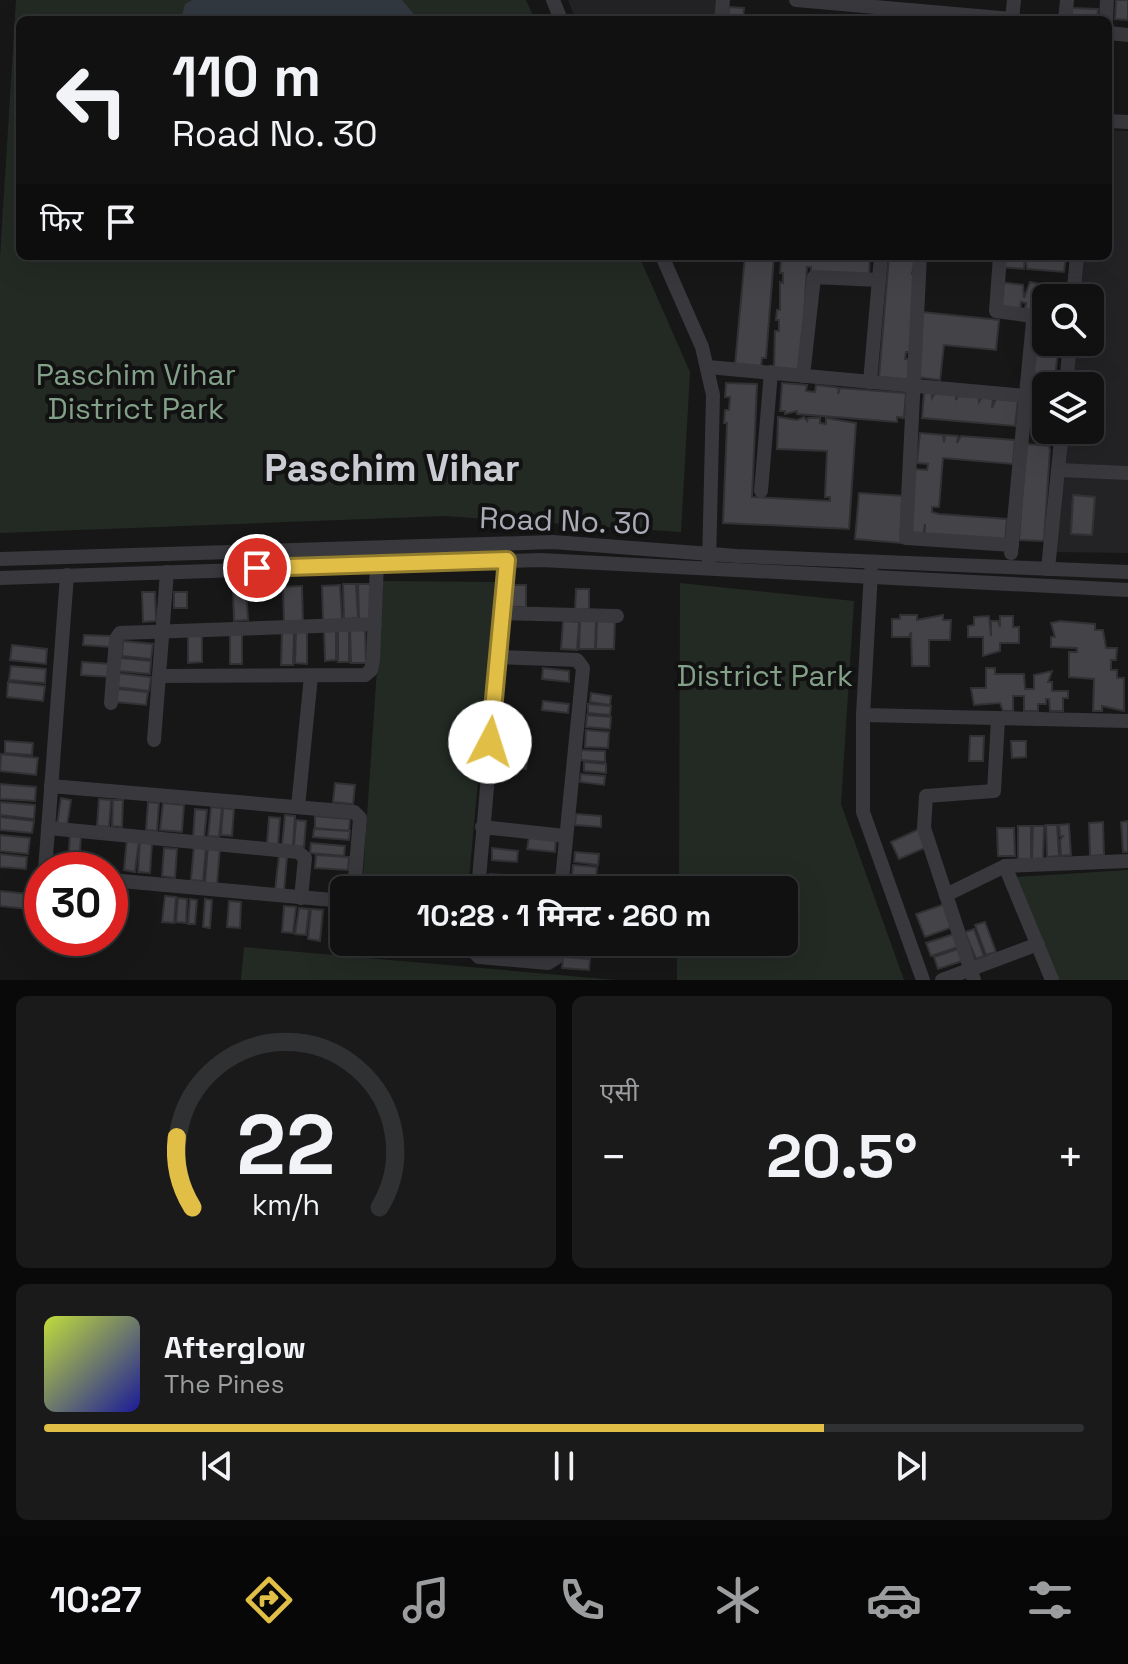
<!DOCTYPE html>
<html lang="hi">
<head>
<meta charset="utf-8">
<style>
  :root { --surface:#111112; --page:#1a1a1b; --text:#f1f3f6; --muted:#9c9d9f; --line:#303132; --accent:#e1be46 }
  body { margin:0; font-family:"Space Grotesk","Noto Sans Devanagari",sans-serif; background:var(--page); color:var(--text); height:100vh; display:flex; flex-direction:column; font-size:30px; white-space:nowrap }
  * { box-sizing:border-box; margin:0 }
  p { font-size:26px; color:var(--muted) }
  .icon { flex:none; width:44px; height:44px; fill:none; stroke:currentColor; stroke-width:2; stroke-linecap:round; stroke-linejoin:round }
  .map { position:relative; height:980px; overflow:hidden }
  .side { display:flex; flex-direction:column; gap:16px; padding:16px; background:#09090a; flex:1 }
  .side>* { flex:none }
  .guide { position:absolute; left:16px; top:16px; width:1096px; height:244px; border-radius:12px; box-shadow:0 8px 32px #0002,0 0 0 2px var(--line); background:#111112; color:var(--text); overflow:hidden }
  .controls { position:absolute; left:1032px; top:284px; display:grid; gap:16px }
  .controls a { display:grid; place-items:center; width:72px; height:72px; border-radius:12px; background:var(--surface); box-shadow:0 8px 32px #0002,0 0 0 2px var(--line); font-size:40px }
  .speed { position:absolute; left:24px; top:852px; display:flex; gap:16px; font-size:40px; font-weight:700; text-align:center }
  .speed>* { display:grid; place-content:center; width:104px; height:104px; border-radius:50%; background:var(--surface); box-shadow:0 8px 32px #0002,0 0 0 2px var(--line); line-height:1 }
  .speed .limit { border:12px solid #d22; background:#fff; color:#111 }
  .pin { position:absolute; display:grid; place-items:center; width:68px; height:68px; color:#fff; margin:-34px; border:4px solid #fff; border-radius:50%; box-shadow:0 2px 8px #0007 }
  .me { position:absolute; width:88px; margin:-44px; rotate:5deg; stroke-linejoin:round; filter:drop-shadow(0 0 6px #0008) }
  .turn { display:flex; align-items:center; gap:28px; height:168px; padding:0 24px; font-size:36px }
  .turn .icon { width:104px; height:104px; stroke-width:2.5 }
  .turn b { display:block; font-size:56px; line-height:68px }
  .then { display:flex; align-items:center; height:76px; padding:0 24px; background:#0003; gap:16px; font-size:30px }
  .big { font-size:60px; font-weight:700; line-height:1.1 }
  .side .card { flex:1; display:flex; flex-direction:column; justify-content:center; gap:12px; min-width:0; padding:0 28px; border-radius:12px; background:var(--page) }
  .side .dial { align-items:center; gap:0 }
  .dial svg { height:208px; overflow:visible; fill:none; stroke:var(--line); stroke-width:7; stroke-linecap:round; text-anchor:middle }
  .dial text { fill:var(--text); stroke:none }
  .song { display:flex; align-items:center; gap:24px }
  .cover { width:96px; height:96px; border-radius:12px; background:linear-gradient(135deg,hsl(70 70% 55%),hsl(240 70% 35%)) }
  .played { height:8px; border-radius:4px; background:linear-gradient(90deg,var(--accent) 75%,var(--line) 75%) }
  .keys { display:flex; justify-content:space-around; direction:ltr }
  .heat { display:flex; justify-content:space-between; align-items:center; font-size:44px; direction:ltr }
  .side .tiles { flex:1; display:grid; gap:16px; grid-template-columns:1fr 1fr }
  .card:last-child { grid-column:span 2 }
  .trip { position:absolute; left:330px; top:876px; width:468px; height:80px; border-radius:12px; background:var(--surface); box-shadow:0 8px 32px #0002,0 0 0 2px var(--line); font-weight:700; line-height:80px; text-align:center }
  .menu { display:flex; height:128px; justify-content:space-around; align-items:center; background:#070707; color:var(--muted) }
  .menu .icon { width:56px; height:56px }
  .menu .active { color:var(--accent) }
  .menu b { font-size:36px; color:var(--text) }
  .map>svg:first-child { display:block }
  .built { fill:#232325 }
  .green { fill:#232a24 }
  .water { fill:#313840 }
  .building { fill:#444448; stroke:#313134; stroke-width:2 }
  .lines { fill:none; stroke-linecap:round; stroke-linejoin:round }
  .minor { stroke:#38383d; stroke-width:14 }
  .route-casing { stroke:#927c2e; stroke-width:20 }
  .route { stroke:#e1be46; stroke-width:14 }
  .labels { text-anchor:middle; stroke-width:8; stroke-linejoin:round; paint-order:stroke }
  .park-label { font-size:30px; fill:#83a088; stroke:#121213 }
  .street-label { font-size:30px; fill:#aaacb7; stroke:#121213 }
  .district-label { font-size:38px; font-weight:bold; fill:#caccd3; stroke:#121213 }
</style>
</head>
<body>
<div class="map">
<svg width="1128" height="980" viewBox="0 0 1128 980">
  <rect width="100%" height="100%" fill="#171718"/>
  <!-- built -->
  <g class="built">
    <path d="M568,0h150l-2,20h-140z"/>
    <path d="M1108,130l20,1v422l-77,-1 11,-122h28v-44h-24l3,-44h21v-44h-17l4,-42h31z"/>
  </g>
  <!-- green -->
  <g class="green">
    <path d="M16,0h510l9,20h-515v236h619l51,116 -9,160 -236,-16 -445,17v-276z"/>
    <path d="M383,581l113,1 -28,308h-106z"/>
    <path d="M680,583l174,18 -13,203 63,176h-227v-38h107v-52h-105z"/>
    <path d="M1128,870v110h-71l-42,-103z"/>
    <path d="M244,947l372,33h-375z"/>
  </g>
  <!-- water -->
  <path class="water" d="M192,0h210l11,13 1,7h-233l4,-16z"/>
  <!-- building -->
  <g class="building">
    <path d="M1116,0h12v20l-13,-1z"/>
    <path d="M729,7l15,1 -1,12h-15z"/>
    <path d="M1072,8l26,1 -1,11h-26z"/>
    <path d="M745,256h29l-8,102h-4l-1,9 -26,-2z"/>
    <path d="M785,256h85l-1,21 -58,-3v-7h-4l-6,103 -27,-1 1,-38h4v-11h-3l1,-10h3v-28l3,1v-10h-3l1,-12h4z"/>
    <path d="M889,256l27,1 -4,17h4l-6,78h-4l-1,7h4l-1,21 -29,-3z"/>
    <path d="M1002,256h23l-1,13 -23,-2z"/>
    <path d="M1025,256h41l-2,16 -37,-3z"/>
    <path d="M1000,282l23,3 1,13 6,-16 34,7 -3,9h-15v44h13l-5,44h-8v36l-18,-2 10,-105 6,1v-5l-19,-2 1,-6 -5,-1 -1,12 -23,-3z"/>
    <path d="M922,312l77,8 -3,30 -52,-5 -4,35 -24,-3z"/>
    <path d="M726,383l31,1 -5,113 78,4v-4h-5l2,-46 -50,-2 1,-32 19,3 7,-3 3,4 1,-3h12v5l6,1v-6l30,5 -7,106 -126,-6 4,-100h-3l1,-13h4l1,-13h-5z"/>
    <path d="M782,383l25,2 -1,6 9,1 1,-7 18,2 5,1 -1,6 2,-6 66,5 -2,25 -7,-1v5l-100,-8v-3l-12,3v-3h-5z"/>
    <path d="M924,393h8v5l3,-5 21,2v5l2,-4 21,1v5l3,-5 11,2 -1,9 4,-9 22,2 -3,25 -93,-8z"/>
    <path d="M920,433l23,2 1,7 1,-7 13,1 -1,7 4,-7 54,4 -2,24 -70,-6 -4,49h-7v5l7,2 68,5 -2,23 -80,-6v-12l-2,12 -12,-1 4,-66 12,1 1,-6 -11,-1z"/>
    <path d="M1026,444l23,2 1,4 -6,91 -25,-1z"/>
    <path d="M859,493l46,3 -4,47 -46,-4z"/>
    <path d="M1073,495l22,2 -3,38 -21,-1z"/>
    <path d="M1073,495l22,2 -3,38 -21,-1z"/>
    <path d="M343,584h13l2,34 -14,1z"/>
    <path d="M358,584h13l1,36h-13z"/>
    <path d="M340,585l2,35h-19l-1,-34z"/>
    <rect x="512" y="585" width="14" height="22"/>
    <path d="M302,586l1,37 -19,1 -1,-37z"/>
    <path d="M233,589h13l2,31 -14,1z"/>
    <path d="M576,589h13v20h-14z"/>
    <path d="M142,592h13l1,29 -13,1z"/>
    <rect x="174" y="592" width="13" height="16"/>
    <path d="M900,615h17v5l26,-5v5h8l-1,20h-21v26h-17l-1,-34 -2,5h-17v-18h8z"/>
    <path d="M989,616l2,20v-15h7l2,6v-11h13v11h6v16h-19v8l-17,5v-19h-15v-11l6,-1v-8z"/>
    <path d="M597,618l18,1 -1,30h-18z"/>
    <path d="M580,620l16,1 -1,28h-16z"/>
    <path d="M563,621l16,1 -2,28 -16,-1z"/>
    <path d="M1060,621l35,3v6h8l3,18h11l-1,12h-5v10h6v8h7v33l-22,-5v5h-9l1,-32 -25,-2v-25h8v-4l-26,-1v-10h4l-4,-14z"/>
    <path d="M324,627h12v33l-11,1z"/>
    <rect x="338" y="628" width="11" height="34"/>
    <path d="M365,628l1,35h-15l-1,-34z"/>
    <rect x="230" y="631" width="12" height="33"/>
    <path d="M282,632l12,1 -1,32h-12z"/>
    <path d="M296,632h11v32l-12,-1z"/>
    <path d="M84,635l27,1 -1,11 -27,-2z"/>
    <path d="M188,636h14v26l-14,1z"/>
    <path d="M123,641l30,3 -2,15 -29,-3z"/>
    <path d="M12,645l35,4 -1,15 -36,-4z"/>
    <path d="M120,658l31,3 -1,13 -32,-3z"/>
    <path d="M82,662l29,2 -1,13 -29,-2z"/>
    <path d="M11,666l35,3 -1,14 -36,-3z"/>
    <path d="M543,668l26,3v11l-27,-3z"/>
    <path d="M986,668h9v6h29l1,15h9v-14l18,-4 -4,11h4v9h16v7h-5v13h-13l-1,-12h-3v5h-8v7h-14v-15h-11v15h-10l-3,-8 -26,2 -3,-17h15z"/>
    <path d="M117,673l34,4 -2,14 -33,-4z"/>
    <path d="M8,682l37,4 -2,15 -36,-4z"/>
    <path d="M117,689l31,3 -2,13 -30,-3z"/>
    <path d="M591,693l20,3 -1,9 -20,-3z"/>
    <path d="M543,701l26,3 -1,9 -26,-3z"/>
    <path d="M588,704l23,2 -1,9 -22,-2z"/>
    <path d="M587,715l24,2 -1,12 -24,-2z"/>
    <path d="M586,730l23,2 -1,16 -23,-1z"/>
    <path d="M970,736h14l-1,25h-14z"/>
    <path d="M5,741l28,2 -1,12 -27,-2z"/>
    <path d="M1011,741h15v16l-14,1z"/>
    <path d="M581,750l24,1v11l-24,-2z"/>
    <path d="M1,754l37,4 -2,17 -36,-4z"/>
    <path d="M502,756l25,2 -1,11 -25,-2z"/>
    <path d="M584,762l22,2v9l-22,-2z"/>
    <path d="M581,774l24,2 -1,9 -24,-3z"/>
    <path d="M335,783l20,2 -2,19 -20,-2z"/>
    <path d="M0,784l36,3 -1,14 -35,-2z"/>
    <path d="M61,798l10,2 -4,25 -10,-1z"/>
    <path d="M99,799l12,1 -2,27 -12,-1z"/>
    <path d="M113,800h10l-1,27 -10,-1z"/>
    <path d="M0,802l35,3 -1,14 -34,-4z"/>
    <path d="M148,802l11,1 -2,28 -11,-1z"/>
    <path d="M163,803l21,2 -2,27 -22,-2z"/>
    <path d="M211,807l11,1 -3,29 -11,-1z"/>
    <path d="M223,808l11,1 -2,27 -11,-1z"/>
    <path d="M195,809l12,1 -3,29 -11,-1z"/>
    <path d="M576,814l25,2v11l-26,-2z"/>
    <path d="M285,815l10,1 -2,30 -11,-1z"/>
    <path d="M315,816l35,3 -1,12 -34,-3z"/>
    <path d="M0,817l34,4 -2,12 -32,-3z"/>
    <path d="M269,817l11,1 -2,27 -11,-1z"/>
    <path d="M296,820l10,1 -2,26 -10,-1z"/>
    <path d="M1128,821v31h-5l-2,-30z"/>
    <path d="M1103,822l1,33 -14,1 -1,-33z"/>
    <path d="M1069,824l2,31 -10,1 -1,-16 3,-4h-3l-1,-11z"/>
    <path d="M1046,825h11l2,31 -12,1z"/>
    <rect x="1018" y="826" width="13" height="33"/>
    <path d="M1033,826h11l-1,33h-11z"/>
    <path d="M997,828h17l1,28h-17z"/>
    <path d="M314,829l36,2 -1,9 -36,-3z"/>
    <path d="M919,829l8,18 -28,12 -8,-17z"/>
    <path d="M70,833l11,1 -2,35 -11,-1z"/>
    <path d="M0,835l30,3 -2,16 -28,-3z"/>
    <path d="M529,837l27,2 -1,13 -28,-3z"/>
    <path d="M127,838l12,1 -4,33 -11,-2z"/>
    <path d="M140,842l12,1 -2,30 -12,-1z"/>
    <path d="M311,843l34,3 -1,10 -34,-3z"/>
    <path d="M194,846l12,1 -3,34 -12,-1z"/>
    <path d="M208,846l12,1 -3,37 -12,-1z"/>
    <path d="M164,848l13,1 -2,29 -13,-2z"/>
    <path d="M492,848l26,3 -1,11 -25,-2z"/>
    <path d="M575,852l24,2 -1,11 -24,-3z"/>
    <path d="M0,854l27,3 -1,12 -26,-2z"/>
    <path d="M316,855l33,2 -1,13 -33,-2z"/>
    <path d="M279,856l8,1 -3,34 -9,-1z"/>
    <path d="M573,865l24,2 -1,11 -24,-2z"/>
    <path d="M490,874l28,2 -1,11 -28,-3z"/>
    <path d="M572,877l24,3 -1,10h-25z"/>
    <path d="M524,878l28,3 -1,9h-28z"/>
    <path d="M117,889l11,2 -3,28 -10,-1z"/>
    <path d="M0,891l29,3 -2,15 -27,-3z"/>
    <path d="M165,896l11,1 -2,26 -12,-1z"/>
    <path d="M178,898l9,1 -1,24 -10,-1z"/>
    <path d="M190,899l7,1 -2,24h-7z"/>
    <path d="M205,899l7,1 -2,28 -7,-1z"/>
    <path d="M229,901l12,1 -1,26 -13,-1z"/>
    <path d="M945,904l8,23 -28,10 -9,-23z"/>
    <path d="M284,906l12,1 -3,26 -11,-1z"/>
    <path d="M299,908l10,1 -3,26 -11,-1z"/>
    <path d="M311,909l12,1 -3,31 -12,-2z"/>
    <path d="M336,909l8,1v31l-10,-1z"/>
    <path d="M985,922l11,30 -10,3 -11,-30z"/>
    <path d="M974,929l10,27 -8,3 -11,-27z"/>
    <path d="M957,933l4,13 -30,10 -5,-13z"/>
    <path d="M485,942h25l-1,12 -25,-1z"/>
    <path d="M565,943l27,2 -1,12 -27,-2z"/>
    <path d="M520,944l27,3 -2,13 -27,-4z"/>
    <path d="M961,948l4,12 -27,9 -4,-12z"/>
    <path d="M563,957l27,2 -1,11 -27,-2z"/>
  </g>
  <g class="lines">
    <!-- minor -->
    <g class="minor">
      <path d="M553,0l8,20"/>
      <path d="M796,0l216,19"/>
      <path d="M721,20l2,-20"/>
      <path d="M1012,20l2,-20"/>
      <path d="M1065,20l2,-20"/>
      <path d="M1106,20l1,-20"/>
      <path d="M1108,33l20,2"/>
      <path d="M1108,121l20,1"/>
      <path d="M662,256l40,91 11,48 -4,168"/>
      <path d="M920,256l-14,282 106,7"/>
      <path d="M1000,256l-4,55 36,5 1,5 -22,232"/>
      <path d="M1073,298l4,-42"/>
      <path d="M708,367l318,29"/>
      <path d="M803,376l11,-99 65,3"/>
      <path d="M870,382l11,-126"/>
      <path d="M1066,386l4,-44"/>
      <path d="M1058,470l70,3"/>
      <path d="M761,491l10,-119"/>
      <path d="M0,559l553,-17 184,14 391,16"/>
      <path d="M1048,569l14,-139"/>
      <path d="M871,571l-8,144v97l60,168"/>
      <path d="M0,578l541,-18 587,30"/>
      <path d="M502,613l115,3"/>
      <path d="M498,657l79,3 6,8 -22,222"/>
      <path d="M159,676l206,-1 6,-5 2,-10 4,-97"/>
      <path d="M111,703l5,-64 4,-6 255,-9"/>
      <path d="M863,715l265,6"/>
      <path d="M154,740l13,-168"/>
      <path d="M51,786l303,26 6,6 -6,72"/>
      <path d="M298,807l13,-131"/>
      <path d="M482,827l83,9"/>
      <path d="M48,828l250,24 7,6 -4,40"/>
      <path d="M1005,866l47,114"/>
      <path d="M45,870l22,-295"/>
      <path d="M110,880l234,21"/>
      <path d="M478,890l29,-330"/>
      <path d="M946,895l59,-29 123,-5"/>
      <path d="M42,912v-7"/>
      <path d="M474,942l1,11 4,4 69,6 8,-5 1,-16"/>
      <path d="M942,980l96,-36"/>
      <path d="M974,980l-50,-152 2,-32 68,-5 4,-72"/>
    </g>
  </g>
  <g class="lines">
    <!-- route casing -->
    <g class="route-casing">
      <path id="route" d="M257,568l250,-8 -17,182"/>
    </g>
    <!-- route -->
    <use href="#route" class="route"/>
  </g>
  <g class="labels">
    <!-- park labels -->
    <g class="park-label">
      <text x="136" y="385">Paschim Vihar<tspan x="136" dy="34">District Park</tspan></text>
      <text x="765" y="686">District Park</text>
    </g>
    <!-- street labels -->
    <g class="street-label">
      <text transform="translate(565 521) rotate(2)" y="10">Road No. 30</text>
    </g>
    <!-- district labels -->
    <g class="district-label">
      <text x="392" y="481">Paschim Vihar</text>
    </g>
  </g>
</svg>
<div class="controls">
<a><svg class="icon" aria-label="search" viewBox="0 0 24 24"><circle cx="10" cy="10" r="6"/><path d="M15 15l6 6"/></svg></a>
<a><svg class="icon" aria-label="layers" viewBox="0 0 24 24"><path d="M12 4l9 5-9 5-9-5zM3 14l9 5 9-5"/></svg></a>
</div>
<div class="speed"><div class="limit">30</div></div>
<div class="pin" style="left:257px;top:568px;background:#d93025"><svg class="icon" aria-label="arrive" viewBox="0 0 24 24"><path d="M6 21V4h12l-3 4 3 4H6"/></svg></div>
<svg class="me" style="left:490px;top:742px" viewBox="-20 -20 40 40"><circle r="19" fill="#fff"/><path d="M0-13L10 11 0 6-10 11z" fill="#e1be46"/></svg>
<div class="trip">10:28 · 1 मिनट · 260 m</div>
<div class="guide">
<div class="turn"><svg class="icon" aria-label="left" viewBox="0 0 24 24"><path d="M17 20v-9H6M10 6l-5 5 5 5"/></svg><div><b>110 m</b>Road No. 30</div></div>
<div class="then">फिर<svg class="icon" aria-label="arrive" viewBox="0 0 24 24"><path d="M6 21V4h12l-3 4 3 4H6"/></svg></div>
</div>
</div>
<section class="side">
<div class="tiles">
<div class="card dial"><svg viewBox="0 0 100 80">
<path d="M14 69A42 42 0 1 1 86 69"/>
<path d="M14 69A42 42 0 0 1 8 42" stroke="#e1be46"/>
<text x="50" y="56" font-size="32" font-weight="700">22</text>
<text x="50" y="72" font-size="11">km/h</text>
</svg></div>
<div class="card"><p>एसी</p>
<div class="heat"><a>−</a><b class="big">20.5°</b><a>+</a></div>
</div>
<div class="card">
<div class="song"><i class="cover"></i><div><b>Afterglow</b><p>The Pines</p></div></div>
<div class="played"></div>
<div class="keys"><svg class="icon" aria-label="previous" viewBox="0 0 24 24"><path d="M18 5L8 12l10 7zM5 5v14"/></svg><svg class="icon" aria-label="pause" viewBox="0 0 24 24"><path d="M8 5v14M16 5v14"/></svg><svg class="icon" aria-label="next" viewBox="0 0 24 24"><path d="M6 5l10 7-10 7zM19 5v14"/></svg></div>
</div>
</div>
</section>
<nav class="menu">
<b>10:27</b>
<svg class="icon active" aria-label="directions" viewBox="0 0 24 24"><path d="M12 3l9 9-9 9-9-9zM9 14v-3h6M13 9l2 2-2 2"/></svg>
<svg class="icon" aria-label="music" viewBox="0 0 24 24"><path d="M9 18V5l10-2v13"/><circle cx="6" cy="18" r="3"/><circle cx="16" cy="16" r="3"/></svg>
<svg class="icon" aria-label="phone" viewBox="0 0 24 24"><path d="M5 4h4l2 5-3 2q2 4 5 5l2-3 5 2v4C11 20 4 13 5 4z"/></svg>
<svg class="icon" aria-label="climate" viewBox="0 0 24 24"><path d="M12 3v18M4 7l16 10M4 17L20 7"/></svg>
<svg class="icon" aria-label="car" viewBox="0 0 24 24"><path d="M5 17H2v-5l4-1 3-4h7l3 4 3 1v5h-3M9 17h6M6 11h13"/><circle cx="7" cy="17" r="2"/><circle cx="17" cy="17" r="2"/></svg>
<svg class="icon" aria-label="filters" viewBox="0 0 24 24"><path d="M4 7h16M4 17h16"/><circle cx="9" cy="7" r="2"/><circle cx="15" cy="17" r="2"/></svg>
</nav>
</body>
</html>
